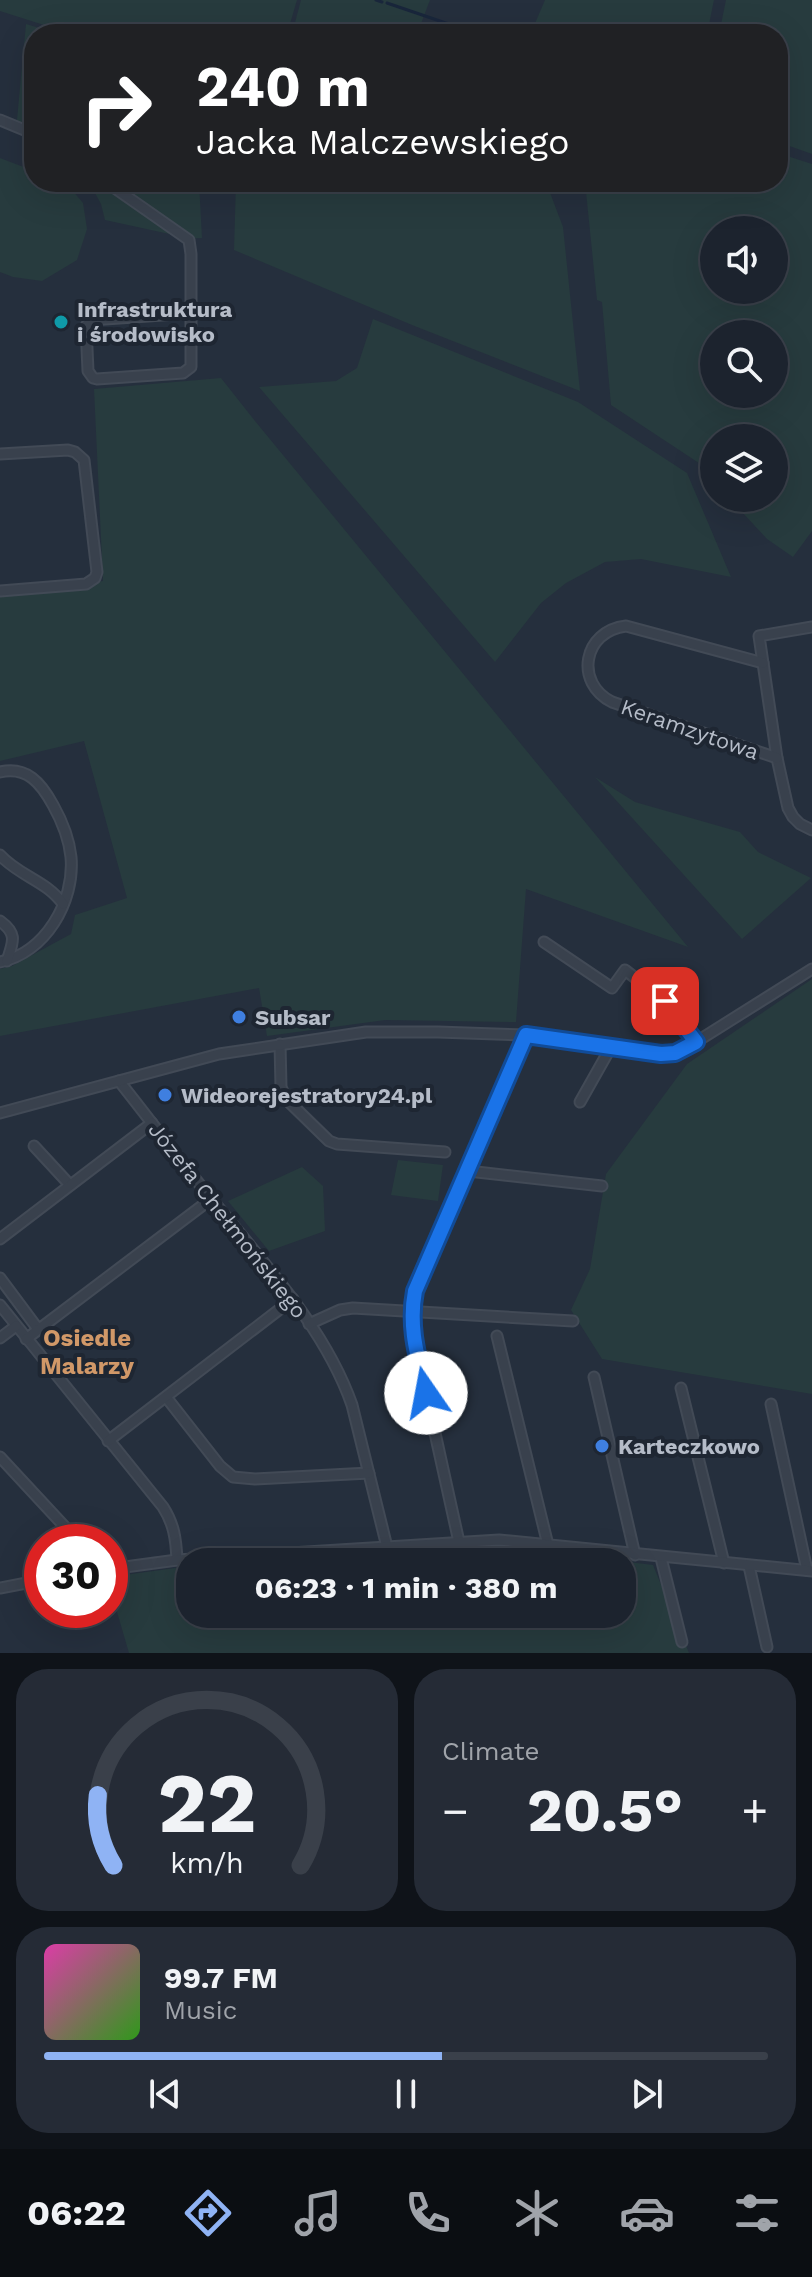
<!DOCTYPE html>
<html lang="en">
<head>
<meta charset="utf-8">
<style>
  :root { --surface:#1c232e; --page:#252b36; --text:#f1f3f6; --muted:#a0a4aa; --line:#3a404a; --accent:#8fb3f4 }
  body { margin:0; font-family:"Work Sans",sans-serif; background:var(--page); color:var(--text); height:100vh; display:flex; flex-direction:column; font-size:30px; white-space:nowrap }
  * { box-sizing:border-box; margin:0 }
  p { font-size:26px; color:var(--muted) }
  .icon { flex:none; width:44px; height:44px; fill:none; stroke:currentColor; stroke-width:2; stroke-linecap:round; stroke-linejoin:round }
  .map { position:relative; height:1653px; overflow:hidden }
  .details { display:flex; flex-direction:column; gap:16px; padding:16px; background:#0f1319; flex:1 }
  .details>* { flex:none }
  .top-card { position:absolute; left:24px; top:24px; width:764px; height:168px; border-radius:32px; box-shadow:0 8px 32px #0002,0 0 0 2px var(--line); background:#202124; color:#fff; overflow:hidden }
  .controls { position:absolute; left:700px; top:216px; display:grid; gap:16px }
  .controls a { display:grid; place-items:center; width:88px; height:88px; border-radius:50%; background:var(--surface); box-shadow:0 8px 32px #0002,0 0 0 2px var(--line); font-size:40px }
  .speed { position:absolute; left:24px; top:1524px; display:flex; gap:16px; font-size:40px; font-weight:700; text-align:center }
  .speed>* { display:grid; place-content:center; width:104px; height:104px; border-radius:50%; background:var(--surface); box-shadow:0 8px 32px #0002,0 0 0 2px var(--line); line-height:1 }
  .speed .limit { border:12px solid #d22; background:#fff; color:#111 }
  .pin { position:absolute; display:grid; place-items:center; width:68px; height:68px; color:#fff; margin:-34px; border-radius:16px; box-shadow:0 4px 12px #0006 }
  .me { position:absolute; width:88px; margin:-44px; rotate:348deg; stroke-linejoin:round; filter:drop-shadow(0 0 6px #0008) }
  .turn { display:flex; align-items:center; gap:28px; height:168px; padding:0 40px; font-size:36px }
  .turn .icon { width:104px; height:104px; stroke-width:2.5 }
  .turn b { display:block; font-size:56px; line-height:68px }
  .big { font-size:60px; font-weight:700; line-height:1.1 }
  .details .tile { flex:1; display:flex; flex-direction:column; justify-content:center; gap:12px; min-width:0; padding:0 28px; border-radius:32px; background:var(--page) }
  .details .dial { align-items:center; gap:0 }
  .dial svg { height:208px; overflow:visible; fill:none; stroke:var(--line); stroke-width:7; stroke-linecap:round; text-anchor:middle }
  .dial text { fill:var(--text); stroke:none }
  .song { display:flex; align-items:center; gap:24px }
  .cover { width:96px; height:96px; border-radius:12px; background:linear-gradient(135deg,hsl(320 70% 55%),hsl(110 70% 35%)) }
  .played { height:8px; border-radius:4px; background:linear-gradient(90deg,var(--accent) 55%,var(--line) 55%) }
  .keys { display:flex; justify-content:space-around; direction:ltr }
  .heat { display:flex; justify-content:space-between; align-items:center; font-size:44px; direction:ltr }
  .details .tiles { flex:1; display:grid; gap:16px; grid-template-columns:1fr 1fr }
  .tile:last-child { grid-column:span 2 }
  .trip { position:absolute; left:176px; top:1548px; width:460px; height:80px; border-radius:32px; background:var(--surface); box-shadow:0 8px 32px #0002,0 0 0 2px var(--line); font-weight:700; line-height:80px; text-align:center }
  .dock { display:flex; height:128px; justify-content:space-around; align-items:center; background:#0b0e12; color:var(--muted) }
  .dock .icon { width:56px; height:56px }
  .dock .on { color:var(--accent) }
  .dock b { font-size:36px; color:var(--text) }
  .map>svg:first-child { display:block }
  .green { fill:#273b3e; fill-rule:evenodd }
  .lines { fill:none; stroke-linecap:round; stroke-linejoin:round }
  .stream { stroke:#19263b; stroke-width:3 }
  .minor-casing { stroke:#424a56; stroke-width:13 }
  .minor { stroke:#39414d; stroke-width:9 }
  .route-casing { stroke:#114b97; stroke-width:20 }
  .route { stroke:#1a73e8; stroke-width:14 }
  .culture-dot { fill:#0f9aa8; stroke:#1e2632; stroke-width:3 }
  .shop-dot { fill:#3f7fe0; stroke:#1e2632; stroke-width:3 }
  .labels { text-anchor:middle; stroke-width:8; stroke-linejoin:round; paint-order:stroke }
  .poi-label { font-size:22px; font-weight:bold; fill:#b5bcc8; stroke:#1e2632; text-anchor:start }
  .street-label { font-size:22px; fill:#b5bcc8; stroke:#1e2632 }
  .neighbourhood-label { font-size:24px; font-weight:bold; fill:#d19868; stroke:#1e2632 }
</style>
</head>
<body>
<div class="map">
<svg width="812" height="1653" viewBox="0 0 812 1653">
  <rect width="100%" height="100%" fill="#252f3d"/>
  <!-- green -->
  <g class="green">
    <path d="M0,0h297l-10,34h-215l-72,-23z"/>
    <path d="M301,0h129l-13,34h-125z"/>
    <path d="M545,0h169l-7,34h-161l-13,-6z"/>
    <path d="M726,0h86v154l-34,-12v-108h-59z"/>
    <path d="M26,24l33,10h-25v104l-18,-8z"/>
    <path d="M778,153l34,11v367l-19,26 -26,-18 -38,-41h45v-60h-60v35l-103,-68 -9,-103 -5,-2 -12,-118h193zM714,230h60v60h-60zM714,334h60v60h-60z"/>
    <path d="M0,158l34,13v11l32,1 17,20 4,26 -10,31 -35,21 -29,-4 -13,-5z"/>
    <path d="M89,182h110l3,56 -23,1 -5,-4 -69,-15 -4,-16z"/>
    <path d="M236,182h310l17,45 17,164 -168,-66 -178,-75z"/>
    <path d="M373,319l205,83 109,71 44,104 -90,-18 -36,3 -39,21 -25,20 -46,59 -236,-275 77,-6 21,-13z"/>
    <path d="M221,378l34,43 433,526 -162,-58 -10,133 -131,-2 -118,16 -8,-48 -259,48v-67l12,-3 59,-32 4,-19 52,-17 -43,-157 -84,20v-167l103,-13 -9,-192z"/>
    <path d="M595,777l40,25 105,30 18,20 53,26 -69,61z"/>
    <path d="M812,979v415l-210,-35 -31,-49 19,-41 16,-95 81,-110z"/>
    <path d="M398,1160l45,5 -5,36 -47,-6z"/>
    <path d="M302,1167l21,19 2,45 -56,20 -41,-50z"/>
    <path d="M506,1547l147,18 36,88h-560l-19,-65v-11l80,-11v48h432v-52h-359z"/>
  </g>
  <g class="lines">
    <!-- stream -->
    <g class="stream">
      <path d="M376,0l6,2"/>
      <path d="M387,3l91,31"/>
    </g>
    <!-- minor casing -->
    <g class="minor-casing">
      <g id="minor">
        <path d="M0,120l34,14"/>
        <path d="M106,182l83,58 2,14v113l-8,6 -86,6 -4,-1 -5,-7 -2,-45 5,-6 100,-7"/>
        <path d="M0,454l68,-4 7,2 9,8 13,112 -2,6 -9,6 -86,7"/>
        <path d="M812,627l-53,9 18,122 11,50 5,9 7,7 12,6"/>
        <path d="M763,663l-137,-37c-43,5 -52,57 -14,76l165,56"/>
        <path d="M0,772c27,-6 41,11 53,33 9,16 16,33 18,52 4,45 -26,96 -71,105"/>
        <path d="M0,855c19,21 47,26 63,49"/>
        <path d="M0,921c18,13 13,21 7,40"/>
        <path d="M544,942l68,46 13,-18 40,31 31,41"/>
        <path d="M280,1044l1,43 5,12 43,42 8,3 108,8"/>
        <path d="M119,1081c32,40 62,81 95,121 51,63 111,126 138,203l35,142"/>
        <path d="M580,1102l31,-55"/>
        <path d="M0,1113l219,-59 147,-22h72l88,3 145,19 25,-12 116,-73"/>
        <path d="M34,1146l36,39"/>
        <path d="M468,1171l134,15"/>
        <path d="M0,1239l152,-116"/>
        <path d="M0,1278l38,51"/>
        <path d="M0,1305l163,202c11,17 13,32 14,53"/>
        <path d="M309,1324l31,-14 13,-2 220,13"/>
        <path d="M497,1336l51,209"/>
        <path d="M0,1338l16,-12"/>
        <path d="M26,1339l185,-140"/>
        <path d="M594,1377l41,178"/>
        <path d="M681,1388l43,175"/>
        <path d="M166,1397l54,69 13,11 22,2 114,-6"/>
        <path d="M771,1404l36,166"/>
        <path d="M108,1441l185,-142"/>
        <path d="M0,1457l79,85"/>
        <path d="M459,1542l-46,-209 -2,-22 4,-20 111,-256"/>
        <path d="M661,1558l21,84"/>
        <path d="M749,1566l18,81"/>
        <path d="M110,1569l67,-9 322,-20 313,31"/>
        <path d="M0,1588l42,-8"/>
      </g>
    </g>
    <!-- minor -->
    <use href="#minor" class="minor"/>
  </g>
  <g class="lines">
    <!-- route casing -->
    <g class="route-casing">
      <path id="route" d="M426,1393c-8,-35 -18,-66 -11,-102l111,-256 135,19 14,-1 21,-11 -31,-41"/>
    </g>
    <!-- route -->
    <use href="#route" class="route"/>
  </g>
  <!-- markers -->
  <circle class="culture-dot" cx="61" cy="322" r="8"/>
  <g class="shop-dot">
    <circle cx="239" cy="1017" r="8"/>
    <circle cx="165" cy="1095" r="8"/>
    <circle cx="602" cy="1446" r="8"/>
  </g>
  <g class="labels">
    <!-- poi labels -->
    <g class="poi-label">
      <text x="77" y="317">Infrastruktura<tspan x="77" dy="25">i środowisko</tspan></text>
      <text x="255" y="1025">Subsar</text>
      <text x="181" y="1103">Wideorejestratory24.pl</text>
      <text x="618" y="1454">Karteczkowo</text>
    </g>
    <!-- street labels -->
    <g class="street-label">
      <text transform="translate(690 729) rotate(19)" y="8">Keramzytowa</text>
      <text transform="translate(228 1220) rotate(52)" y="8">Józefa Chełmońskiego</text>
    </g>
    <!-- neighbourhood labels -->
    <g class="neighbourhood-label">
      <text x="87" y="1346">Osiedle<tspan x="87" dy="28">Malarzy</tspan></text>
    </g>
  </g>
</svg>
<div class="controls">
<a><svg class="icon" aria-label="sound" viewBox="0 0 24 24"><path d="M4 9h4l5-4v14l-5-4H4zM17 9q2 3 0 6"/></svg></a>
<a><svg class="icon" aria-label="search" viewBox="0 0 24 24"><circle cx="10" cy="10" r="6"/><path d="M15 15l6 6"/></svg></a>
<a><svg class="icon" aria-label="layers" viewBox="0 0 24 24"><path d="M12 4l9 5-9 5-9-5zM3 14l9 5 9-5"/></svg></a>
</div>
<div class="speed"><div class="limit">30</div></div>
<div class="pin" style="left:665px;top:1001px;background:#d93025"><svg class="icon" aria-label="arrive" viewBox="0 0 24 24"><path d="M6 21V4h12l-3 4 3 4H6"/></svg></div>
<svg class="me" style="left:426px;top:1393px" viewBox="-20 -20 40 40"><circle r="19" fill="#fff"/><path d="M0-13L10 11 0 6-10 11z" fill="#1a73e8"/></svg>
<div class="trip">06:23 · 1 min · 380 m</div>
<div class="top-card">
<div class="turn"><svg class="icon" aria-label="right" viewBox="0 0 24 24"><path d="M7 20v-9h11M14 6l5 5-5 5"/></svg><div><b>240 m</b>Jacka Malczewskiego</div></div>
</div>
</div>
<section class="details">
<div class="tiles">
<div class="tile dial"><svg viewBox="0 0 100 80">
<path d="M14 69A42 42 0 1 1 86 69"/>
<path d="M14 69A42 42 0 0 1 8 42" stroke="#8fb3f4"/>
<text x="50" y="56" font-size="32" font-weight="700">22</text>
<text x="50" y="72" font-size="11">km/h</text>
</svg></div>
<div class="tile"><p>Climate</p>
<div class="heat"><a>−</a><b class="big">20.5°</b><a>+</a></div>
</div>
<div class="tile">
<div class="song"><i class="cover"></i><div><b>99.7 FM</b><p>Music</p></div></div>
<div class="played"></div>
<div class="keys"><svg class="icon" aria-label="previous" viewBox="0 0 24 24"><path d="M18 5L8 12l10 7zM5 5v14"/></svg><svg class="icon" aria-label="pause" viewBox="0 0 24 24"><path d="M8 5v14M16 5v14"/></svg><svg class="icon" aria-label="next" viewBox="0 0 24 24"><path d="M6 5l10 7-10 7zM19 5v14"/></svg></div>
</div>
</div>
</section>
<nav class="dock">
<b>06:22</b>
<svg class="icon on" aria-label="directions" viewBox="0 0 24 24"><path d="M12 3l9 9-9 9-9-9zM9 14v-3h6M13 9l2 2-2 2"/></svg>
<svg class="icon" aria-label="music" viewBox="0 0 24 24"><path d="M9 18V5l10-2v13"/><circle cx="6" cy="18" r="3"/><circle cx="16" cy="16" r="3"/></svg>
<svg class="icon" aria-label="phone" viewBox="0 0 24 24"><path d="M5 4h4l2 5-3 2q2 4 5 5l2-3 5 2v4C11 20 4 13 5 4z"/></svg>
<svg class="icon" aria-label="climate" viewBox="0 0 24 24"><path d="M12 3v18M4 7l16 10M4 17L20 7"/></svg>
<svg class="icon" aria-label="car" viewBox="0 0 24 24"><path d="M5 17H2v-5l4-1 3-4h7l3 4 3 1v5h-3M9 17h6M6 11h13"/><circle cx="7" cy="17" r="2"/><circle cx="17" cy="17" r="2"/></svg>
<svg class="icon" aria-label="filters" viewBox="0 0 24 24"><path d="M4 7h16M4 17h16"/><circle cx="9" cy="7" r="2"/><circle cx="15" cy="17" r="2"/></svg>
</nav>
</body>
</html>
